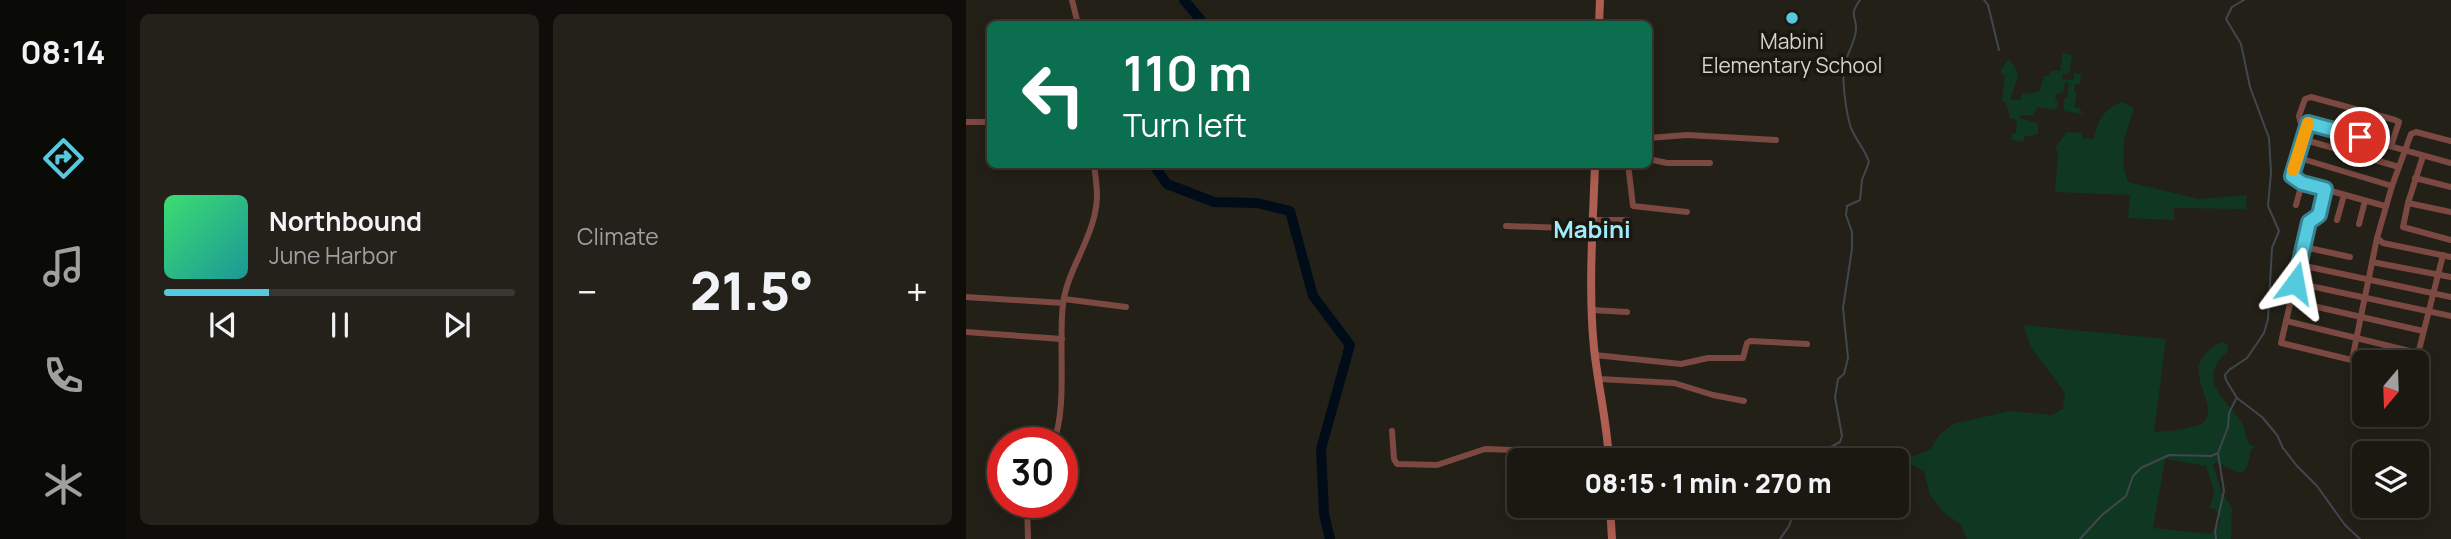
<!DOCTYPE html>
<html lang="en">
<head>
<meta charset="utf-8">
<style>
  :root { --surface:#1a1811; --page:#23211a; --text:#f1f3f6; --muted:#9fa09f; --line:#383731; --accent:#55cadf }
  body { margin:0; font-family:Manrope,sans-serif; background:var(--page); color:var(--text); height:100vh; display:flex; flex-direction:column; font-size:26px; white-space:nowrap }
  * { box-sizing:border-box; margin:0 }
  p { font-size:23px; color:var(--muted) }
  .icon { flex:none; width:38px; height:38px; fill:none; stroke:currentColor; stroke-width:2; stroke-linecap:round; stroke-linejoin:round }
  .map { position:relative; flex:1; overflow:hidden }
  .side { display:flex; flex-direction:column; gap:14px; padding:14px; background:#0e0d09; width:840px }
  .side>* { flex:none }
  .hud { position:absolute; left:21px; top:21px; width:665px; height:147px; border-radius:10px; box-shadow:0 4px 18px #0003,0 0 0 2px var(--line); background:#0b6e4f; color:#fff; overflow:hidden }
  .needle { width:46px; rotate:199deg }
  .fabs { position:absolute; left:1386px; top:350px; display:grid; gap:14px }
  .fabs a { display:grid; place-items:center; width:77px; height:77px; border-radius:10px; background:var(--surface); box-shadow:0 4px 18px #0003,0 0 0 2px var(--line); font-size:35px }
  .speed { position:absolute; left:21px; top:427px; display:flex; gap:14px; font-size:35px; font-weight:700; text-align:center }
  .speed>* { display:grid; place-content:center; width:91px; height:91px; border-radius:50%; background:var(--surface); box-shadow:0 4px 18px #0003,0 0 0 2px var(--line); line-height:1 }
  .speed .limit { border:10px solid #d22; background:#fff; color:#111 }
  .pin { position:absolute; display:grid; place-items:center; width:60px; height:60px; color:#fff; margin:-30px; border:4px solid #fff; border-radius:50%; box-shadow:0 2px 7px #0007 }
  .me { position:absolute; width:77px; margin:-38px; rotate:13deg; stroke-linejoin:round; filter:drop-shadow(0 0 5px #0008) }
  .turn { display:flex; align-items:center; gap:24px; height:147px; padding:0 21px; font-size:32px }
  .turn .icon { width:91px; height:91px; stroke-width:2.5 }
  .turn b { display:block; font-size:49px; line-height:60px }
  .big { font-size:52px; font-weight:800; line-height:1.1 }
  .side .tile { flex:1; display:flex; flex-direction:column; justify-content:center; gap:10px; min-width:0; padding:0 24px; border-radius:10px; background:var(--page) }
  .song { display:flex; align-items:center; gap:21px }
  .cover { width:84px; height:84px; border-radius:10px; background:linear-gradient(135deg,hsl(140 70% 55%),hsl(180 70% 35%)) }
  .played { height:7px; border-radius:4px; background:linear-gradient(90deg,var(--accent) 30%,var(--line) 30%) }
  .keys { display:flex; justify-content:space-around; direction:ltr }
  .heat { display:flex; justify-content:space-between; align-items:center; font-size:38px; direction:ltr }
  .side .tiles { flex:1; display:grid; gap:14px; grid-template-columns:repeat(2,1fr) }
  .trip { position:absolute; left:541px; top:448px; width:402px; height:70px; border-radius:10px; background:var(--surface); box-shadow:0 4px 18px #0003,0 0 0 2px var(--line); font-weight:800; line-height:70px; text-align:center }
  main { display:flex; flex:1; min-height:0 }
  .tab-bar { display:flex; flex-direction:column; width:126px; justify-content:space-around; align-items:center; background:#0a0a07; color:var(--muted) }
  .tab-bar .icon { width:49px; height:49px }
  .tab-bar .active { color:var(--accent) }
  .tab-bar b { font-size:32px; color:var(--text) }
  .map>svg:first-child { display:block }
  .green { fill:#103722; fill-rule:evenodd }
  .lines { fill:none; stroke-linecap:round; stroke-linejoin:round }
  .stream { stroke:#40484f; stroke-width:2 }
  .river { stroke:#000d19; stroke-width:10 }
  .minor { stroke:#7b4941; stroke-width:6 }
  .secondary { stroke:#ae5e52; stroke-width:8 }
  .route-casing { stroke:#378391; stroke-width:18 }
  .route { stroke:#55cadf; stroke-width:12 }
  .slow { stroke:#f59e0b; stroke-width:12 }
  .poi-dot { fill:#55cadf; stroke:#1a170e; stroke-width:2.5 }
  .labels { text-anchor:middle; stroke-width:7; stroke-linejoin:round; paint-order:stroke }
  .poi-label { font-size:21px; fill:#d5d3cd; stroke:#1a170e }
  .quarter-label { font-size:24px; font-weight:bold; fill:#9eecfd; stroke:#1a170e }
</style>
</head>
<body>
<main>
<nav class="tab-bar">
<b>08:14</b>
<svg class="icon active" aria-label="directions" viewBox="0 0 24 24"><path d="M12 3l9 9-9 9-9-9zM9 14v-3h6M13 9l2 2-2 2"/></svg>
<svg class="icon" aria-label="music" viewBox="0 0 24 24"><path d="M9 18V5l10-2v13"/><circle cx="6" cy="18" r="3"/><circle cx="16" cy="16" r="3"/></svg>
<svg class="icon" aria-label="phone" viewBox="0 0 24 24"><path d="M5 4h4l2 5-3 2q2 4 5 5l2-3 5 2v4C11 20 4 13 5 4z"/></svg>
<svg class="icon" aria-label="climate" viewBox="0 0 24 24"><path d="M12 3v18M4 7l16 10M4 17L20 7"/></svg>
</nav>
<section class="side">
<div class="tiles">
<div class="tile">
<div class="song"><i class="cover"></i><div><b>Northbound</b><p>June Harbor</p></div></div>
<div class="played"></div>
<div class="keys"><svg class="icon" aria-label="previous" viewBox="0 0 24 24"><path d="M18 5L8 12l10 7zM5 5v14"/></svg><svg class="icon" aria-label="pause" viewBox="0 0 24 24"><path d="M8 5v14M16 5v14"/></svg><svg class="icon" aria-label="next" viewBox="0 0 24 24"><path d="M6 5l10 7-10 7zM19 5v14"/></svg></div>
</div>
<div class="tile"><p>Climate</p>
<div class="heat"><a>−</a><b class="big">21.5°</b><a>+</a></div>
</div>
</div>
</section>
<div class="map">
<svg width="1485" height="539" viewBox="0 0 1485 539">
  <rect width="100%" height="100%" fill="#232017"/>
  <!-- green -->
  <g class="green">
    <path d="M1097,53l9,2 -3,19h-6l-1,5 11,1 1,-7 7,1 -1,10h-5l-1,7 3,1 -3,15 6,1 2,6 -18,-3v-12l3,-1 2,-14 -4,-2 -2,10 -8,3 1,6 2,2 -2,7 -19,-3 -4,8h-13v3l18,5v11l-14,3v5l-13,-2 2,-7h3l1,-13 -7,-2 -4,-15 -4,-3 3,-25 -4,-1v-5l8,-10 7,10 2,7 -8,24h10l2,-6 17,-2 5,-16h5l2,-5h9z"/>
    <path d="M1156,102l12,6 -10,32 -1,25 5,17 71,17 48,-4 -1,14 -72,-1v12l-46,-2 2,-23 -75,-3 3,-38 -3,-6 12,-16 16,1 -1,5 12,1c3,-18 10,-30 28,-37z"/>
    <path d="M1057,325l143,14 -12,93c9,0 43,-4 49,-9 21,-21 -33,-56 19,-81l6,3 -1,7c-31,28 -2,46 14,70 5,6 4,14 7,21l7,4 -4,3 -4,17 -4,5h-6l-21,-10 -3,3 9,28 10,15 -1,31h-264l-7,-15 -17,-12 -13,-17 -6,-24 -14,-7 -1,-6 22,-9 8,-14 14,-11 57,-13 42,4 11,-6 2,-16 -34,-46zM1199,459l41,7 8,26 -4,16 5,1 6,11 -10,14 -58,-6z"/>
  </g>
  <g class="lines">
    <!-- stream -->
    <g class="stream">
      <path d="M1018,0l4,5 11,45"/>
      <path d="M1278,0l-12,7 -6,12 15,25 9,43 19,51 2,35 -3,33 11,25 -7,17 -4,71 -4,14 -17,25 -18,12 -4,5 1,5 11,18 25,19 15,18 6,13 14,18 20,20 28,39 15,14"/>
      <path d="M847,460l3,-5 24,-13 2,-6 -7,-39 3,-18 6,-5 4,-16 -5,-50 9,-59v-17l-6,-17 1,-9 13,-6 2,-20 7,-18c-4,-12 -13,-22 -18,-34 -5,-15 -9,-46 -7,-61 2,-12 11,-24 12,-37 1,-15 -8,-13 4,-30"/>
      <path d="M814,539l9,-13 7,-20"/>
      <path d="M1114,539l22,-24 24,-19 7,-20 8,-8 28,-13 42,1 7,-3"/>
      <path d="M1250,539l-1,-8 9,-40 -6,-38 10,-26 1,-14 7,-14"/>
    </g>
    <!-- river -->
    <g class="river">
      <path d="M218,0l16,19 -5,5"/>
      <path d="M187,164l14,20 47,18 43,1 33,8 23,85 37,49 -29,104 3,65 6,25"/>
    </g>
    <!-- minor -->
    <g class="minor">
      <path d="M106,0l6,24"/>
      <path d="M0,122h24"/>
      <path d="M1342,123l-16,53 10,7 83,23"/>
      <path d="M682,138l39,-3 89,5"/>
      <path d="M1336,139l97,28"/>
      <path d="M1485,141l-35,-9 -5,2 -19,52 -15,52 6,5 68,14"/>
      <path d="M1425,146l8,-24 -4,-2 -84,-23 -6,2 -6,17 1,5 151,42"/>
      <path d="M1457,156l-15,47 -5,24 48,13"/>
      <path d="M1330,157l96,29"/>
      <path d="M682,159l19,4h43"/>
      <path d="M662,164l5,42 54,6"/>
      <path d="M1449,178l36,9"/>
      <path d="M1359,189l-6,26 -10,7 -28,121 83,20"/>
      <path d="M1442,203l43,9"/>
      <path d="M1330,205l6,-22"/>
      <path d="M628,220h34"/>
      <path d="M1371,220l7,-25"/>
      <path d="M1393,224l6,-23"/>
      <path d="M540,226l88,3"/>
      <path d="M1338,247l46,10"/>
      <path d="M1406,262l79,15"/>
      <path d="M1334,265l151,32"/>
      <path d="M1330,283l155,33"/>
      <path d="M0,297l97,6"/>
      <path d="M98,299l62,8"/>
      <path d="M1325,301l132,30"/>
      <path d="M626,310l35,2"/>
      <path d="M1320,321l132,32"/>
      <path d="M0,332l96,7"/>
      <path d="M629,355l86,9 27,-6h35l4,-15 3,-2 57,3"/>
      <path d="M1386,360l25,-122"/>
      <path d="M1450,362l27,-107"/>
      <path d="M633,379l75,4 39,12 31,6"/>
      <path d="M426,431l2,28 3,5 40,1 48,-16 59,2 64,5"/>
      <path d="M87,443c15,-34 5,-101 10,-139 4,-32 26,-60 32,-91 4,-16 1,-32 -1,-49"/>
      <path d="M61,502l1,37"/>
    </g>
    <!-- secondary -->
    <g class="secondary">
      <path d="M633,24l1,-24"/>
      <path d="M629,164c-2,61 -7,124 -1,184 4,38 13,74 15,112"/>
      <path d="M644,506l2,33"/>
    </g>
  </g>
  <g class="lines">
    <!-- route casing -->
    <g class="route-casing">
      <path id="route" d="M1329,283l14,-61 10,-7 6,-26 -23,-6 -10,-7 16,-53 52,14"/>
    </g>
    <!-- route -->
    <use href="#route" class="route"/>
    <!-- slow -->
    <path class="slow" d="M1327,170l15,-47"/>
  </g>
  <!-- markers -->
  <circle class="poi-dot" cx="826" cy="18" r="7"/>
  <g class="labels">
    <!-- poi labels -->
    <g class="poi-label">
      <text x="826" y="49">Mabini<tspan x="826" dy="24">Elementary School</tspan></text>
    </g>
    <!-- quarter labels -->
    <g class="quarter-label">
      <text x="626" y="238">Mabini</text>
    </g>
  </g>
</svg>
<div class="fabs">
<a><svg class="needle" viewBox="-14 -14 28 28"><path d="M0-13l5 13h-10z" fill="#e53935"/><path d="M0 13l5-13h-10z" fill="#9fa09f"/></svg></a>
<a><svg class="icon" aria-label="layers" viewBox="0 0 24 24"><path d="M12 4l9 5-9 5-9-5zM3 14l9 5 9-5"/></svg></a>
</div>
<div class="speed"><div class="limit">30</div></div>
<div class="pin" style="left:1394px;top:137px;background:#d93025"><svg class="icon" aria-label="arrive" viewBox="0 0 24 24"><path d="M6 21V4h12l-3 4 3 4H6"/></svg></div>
<svg class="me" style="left:1329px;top:283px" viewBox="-20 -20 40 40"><path d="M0-17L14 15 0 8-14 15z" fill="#55cadf" stroke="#fff" stroke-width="4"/></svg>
<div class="trip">08:15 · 1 min · 270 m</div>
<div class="hud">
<div class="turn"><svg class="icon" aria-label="left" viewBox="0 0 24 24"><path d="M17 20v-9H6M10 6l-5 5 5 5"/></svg><div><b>110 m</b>Turn left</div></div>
</div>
</div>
</main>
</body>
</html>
